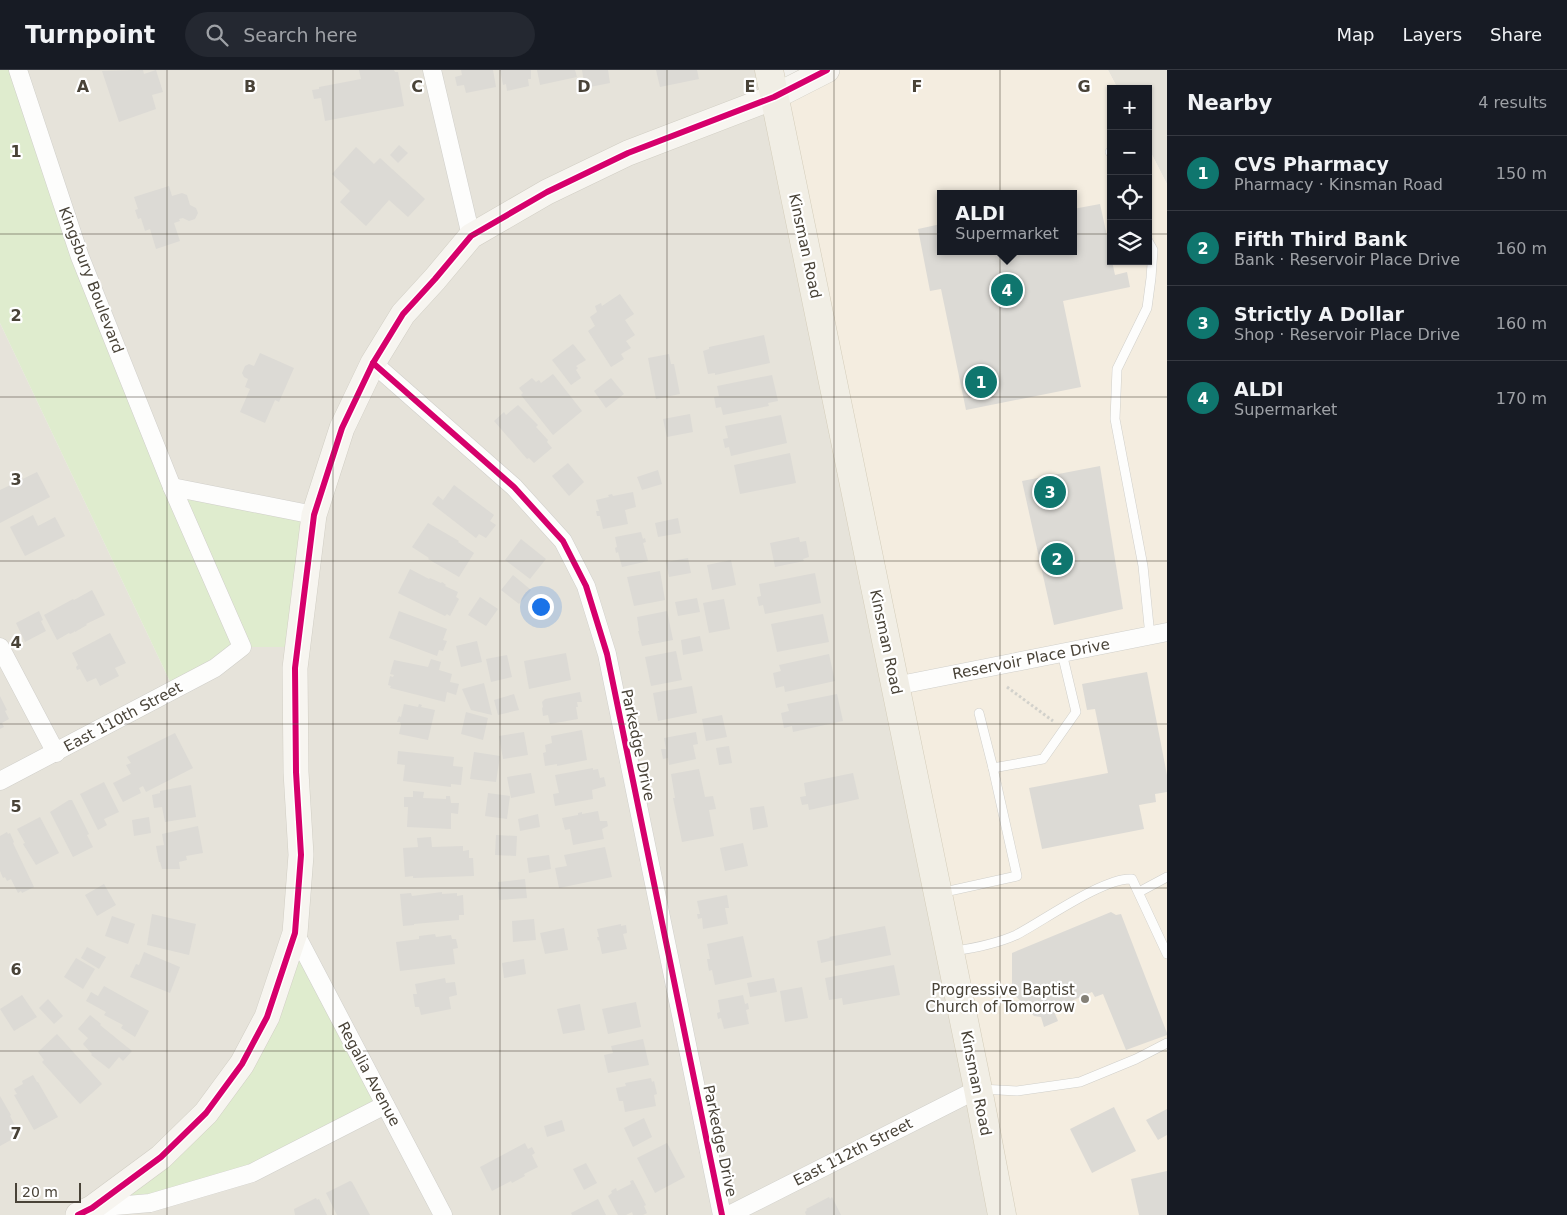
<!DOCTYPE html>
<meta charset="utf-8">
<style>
:root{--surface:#171b24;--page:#242831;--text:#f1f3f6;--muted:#9ea1a6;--line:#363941;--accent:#0f766e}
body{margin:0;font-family:"DejaVu Sans",sans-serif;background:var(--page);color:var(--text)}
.controls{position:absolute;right:15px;top:15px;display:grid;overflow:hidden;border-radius:0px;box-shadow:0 1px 4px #0004}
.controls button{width:45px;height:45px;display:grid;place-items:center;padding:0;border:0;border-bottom:1px solid var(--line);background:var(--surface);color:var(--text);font:25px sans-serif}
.scale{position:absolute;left:15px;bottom:12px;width:66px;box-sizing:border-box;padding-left:5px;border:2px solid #494338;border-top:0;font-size:14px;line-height:18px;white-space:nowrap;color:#494338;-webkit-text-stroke:4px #fff;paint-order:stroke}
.you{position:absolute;left:540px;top:536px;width:18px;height:18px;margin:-12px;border:4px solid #fff;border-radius:50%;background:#1a73e8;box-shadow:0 0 0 8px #1a73e833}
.badge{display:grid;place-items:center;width:32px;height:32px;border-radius:50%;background:var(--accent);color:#fff;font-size:16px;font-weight:700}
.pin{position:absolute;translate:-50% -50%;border:2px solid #fff;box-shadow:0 1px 5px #0006}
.popup{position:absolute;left:937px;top:120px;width:140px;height:65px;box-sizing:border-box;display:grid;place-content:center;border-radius:0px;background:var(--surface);filter:drop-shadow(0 1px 4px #0005);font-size:16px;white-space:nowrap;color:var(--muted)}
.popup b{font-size:19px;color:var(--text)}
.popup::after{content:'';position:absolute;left:50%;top:100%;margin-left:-10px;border:10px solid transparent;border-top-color:var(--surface)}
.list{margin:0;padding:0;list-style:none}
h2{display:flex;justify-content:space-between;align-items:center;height:65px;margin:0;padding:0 20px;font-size:21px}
h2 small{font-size:16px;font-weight:400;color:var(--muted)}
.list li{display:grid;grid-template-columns:32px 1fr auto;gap:15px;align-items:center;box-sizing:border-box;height:75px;padding:0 20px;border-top:1px solid var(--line)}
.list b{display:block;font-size:19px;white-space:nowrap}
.list p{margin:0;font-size:16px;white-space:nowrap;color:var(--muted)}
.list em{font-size:16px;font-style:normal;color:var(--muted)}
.icon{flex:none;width:28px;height:28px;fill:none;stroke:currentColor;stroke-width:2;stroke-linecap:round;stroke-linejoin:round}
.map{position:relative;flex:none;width:1167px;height:1145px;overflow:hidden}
header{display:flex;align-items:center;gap:30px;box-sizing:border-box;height:70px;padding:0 25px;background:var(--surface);border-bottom:1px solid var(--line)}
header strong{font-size:24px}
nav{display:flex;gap:28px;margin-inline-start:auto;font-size:18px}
.search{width:350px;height:45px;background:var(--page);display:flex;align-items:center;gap:12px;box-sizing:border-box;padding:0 18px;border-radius:28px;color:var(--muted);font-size:19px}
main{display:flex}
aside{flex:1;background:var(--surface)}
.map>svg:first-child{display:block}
</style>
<header>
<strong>Turnpoint</strong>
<div class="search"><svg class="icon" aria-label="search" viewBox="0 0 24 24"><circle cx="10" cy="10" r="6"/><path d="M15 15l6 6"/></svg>Search here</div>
<nav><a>Map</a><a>Layers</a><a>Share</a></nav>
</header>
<main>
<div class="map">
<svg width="1167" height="1145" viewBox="0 0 1167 1145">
<rect width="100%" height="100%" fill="#f2f1ed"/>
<g fill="#e6e3da">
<polygon points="18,0 769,0 1002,1145 0,1145 0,253 174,620 172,417"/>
<polygon points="1108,0 1167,0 1167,114 1148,77 1148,19 1118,19"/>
</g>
<path fill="#f4ede0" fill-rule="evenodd" d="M 827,0 L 1108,0 L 1118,19 L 1111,19 L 1111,191 L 1148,191 L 1148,77 L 1167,114 L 1167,1145 L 1002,1145 L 774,27 ZM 941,124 L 1073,124 L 1073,181 L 941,181 Z"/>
<g fill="#dfecce">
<polygon points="0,0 18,0 172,417 314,445 297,577 242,577 174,620 0,253"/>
<polygon points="295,863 385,1035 252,1103 92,1138 206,1043"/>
</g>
<g fill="#dcdad5">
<polygon points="143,0 144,4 156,0 163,22 152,25 156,39 119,52 102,1"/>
<polygon points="359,0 394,0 395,2 398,2 404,36 325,51 321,28 314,29 312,20 319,19 319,17 361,9"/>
<polygon points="461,0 493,0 496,17 466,23 464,15 457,16 455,7 462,5"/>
<polygon points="500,0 531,0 531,9 528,9 529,16 507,21 506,14 503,15"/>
<polygon points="537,0 575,0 577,7 540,15"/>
<polygon points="582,0 608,0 610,13 585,18"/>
<polygon points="656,0 697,0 699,9 660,17"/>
<polygon points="399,75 408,83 398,93 390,85"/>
<polygon points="356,77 374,94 380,88 425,129 408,147 389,130 366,156 340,132 350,121 332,104"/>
<polygon points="169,116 172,126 182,123 187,125 190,135 196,138 198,143 195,149 189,151 183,148 179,149 180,151 174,153 180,171 156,179 150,159 145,161 141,148 138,149 135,140 138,139 134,127"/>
<polygon points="1100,134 1111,184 1111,191 1112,191 1115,205 1127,202 1130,217 1063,231 1081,317 966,340 941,219 930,221 918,159 941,154 941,181 1073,181 1073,139"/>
<polygon points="620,224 634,244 625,250 635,265 626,271 631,278 621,284 624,289 611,297 588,261 595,256 590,247 597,242 595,236 601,233 602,236"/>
<polygon points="764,265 770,293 715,305 715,303 708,304 703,281 709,279 709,277"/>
<polygon points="573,274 586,290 576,296 578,298 576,300 581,308 571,315 552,290"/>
<polygon points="260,283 294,298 279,332 275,330 265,353 240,342 250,319 245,317 248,309 244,307 242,303 245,296 249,294 254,296"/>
<polygon points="669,284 671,294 674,294 680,324 656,329 648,288"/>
<polygon points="553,304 582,341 553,365 521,325 523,323 519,318 532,308 536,312 539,310 541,313"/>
<polygon points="772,305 778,331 768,333 769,336 723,345 721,337 716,338 714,327 719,326 717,316"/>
<polygon points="611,308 624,324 606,338 594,321"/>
<polygon points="518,335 538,355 536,357 548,370 547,372 552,378 534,393 529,388 527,389 494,351 504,342 506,345"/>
<polygon points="690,344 693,362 667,367 663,349"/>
<polygon points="781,345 787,373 731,386 729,377 725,378 723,369 728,368 725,356"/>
<polygon points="790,383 796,413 740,424 734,395"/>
<polygon points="568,393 584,412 569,426 552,406"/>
<polygon points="1100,396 1123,539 1054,555 1022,411"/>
<polygon points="658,400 662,414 642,420 637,407"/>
<polygon points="37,402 50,427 0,453 0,420"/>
<polygon points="454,415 494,445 490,451 496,455 486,468 479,464 476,468 432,434 438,426 443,430"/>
<polygon points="633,422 636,437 625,440 628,454 603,459 600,446 597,446 596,441 599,441 596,430 609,427 608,425 612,424 613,426"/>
<polygon points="33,445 38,456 55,447 65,466 25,486 10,457"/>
<polygon points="678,448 681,463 658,467 655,453"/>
<polygon points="428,453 459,471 458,472 474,483 459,507 428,489 429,488 412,477"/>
<polygon points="641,462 643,469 645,468 646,472 643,473 648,491 622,497 618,482 616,483 615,478 617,477 615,467"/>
<polygon points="799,467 800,472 806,471 809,487 803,489 804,491 775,497 770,473"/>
<polygon points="521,469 546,489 530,509 505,490"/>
<polygon points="688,488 691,503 669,507 666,492"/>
<polygon points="731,490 736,515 712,520 707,495"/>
<polygon points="410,499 429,509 430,508 441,513 442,512 446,515 445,516 458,522 456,527 459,529 450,546 447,544 445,546 398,523"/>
<polygon points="660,501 665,530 634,536 627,507"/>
<polygon points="815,503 821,533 765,544 763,535 759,536 757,527 761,526 759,514"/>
<polygon points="513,505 531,520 519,534 501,520"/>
<polygon points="92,520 105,545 86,554 87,555 75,562 74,561 74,562 70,564 69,563 57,570 44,545 73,529 74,530"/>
<polygon points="480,527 498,539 486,556 468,545"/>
<polygon points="697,528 700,542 678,546 675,532"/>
<polygon points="724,529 730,559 709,563 703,533"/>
<polygon points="39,541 43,550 41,551 46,561 25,572 16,553"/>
<polygon points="399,541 447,559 443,570 447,571 443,581 439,580 437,586 389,568"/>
<polygon points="667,541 673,570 642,576 638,561 639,561 637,547"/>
<polygon points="823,544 829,572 777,582 771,554"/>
<polygon points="110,563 126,593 115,598 119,606 100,616 96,608 87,612 80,599 77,600 76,597 78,595 72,583"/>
<polygon points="700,566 703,581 683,585 681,570"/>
<polygon points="477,571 482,592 461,597 456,576"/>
<polygon points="676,581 682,610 651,616 645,587"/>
<polygon points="566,583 571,610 529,619 524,591"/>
<polygon points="829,584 835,611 785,622 784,616 776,618 773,603 781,601 779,595"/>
<polygon points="507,585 512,607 491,612 486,589"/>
<polygon points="431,589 441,592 439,600 452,604 450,612 459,614 456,625 447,622 445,632 390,618 391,616 388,615 390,606 393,607 394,605 390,604 394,590 428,597"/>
<polygon points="1147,602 1167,705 1167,722 1155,724 1156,732 1139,735 1144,759 1042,779 1029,718 1108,703 1095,639 1087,640 1082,614"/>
<polygon points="484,613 492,645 471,640 462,619"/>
<polygon points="692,616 697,643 658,651 653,623"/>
<polygon points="580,622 582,632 577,632 578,637 576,637 578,649 550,654 548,645 543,646 542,638 543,637 542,632 545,629"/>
<polygon points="514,624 519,640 498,645 494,630"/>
<polygon points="837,624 843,651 793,662 792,656 784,658 781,643 789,641 787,634"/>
<polygon points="0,626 7,640 5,641 9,649 2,653 4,657 0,659"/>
<polygon points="404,634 418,637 419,634 422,635 421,637 435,640 428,670 399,664 401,655 400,652 397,652 399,646 401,647"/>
<polygon points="466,642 488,648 483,670 461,664"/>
<polygon points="722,645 727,667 706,671 702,649"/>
<polygon points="582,660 587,690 557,696 557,694 545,696 543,683 546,682 545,675 552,673 551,666"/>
<polygon points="524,662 528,685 503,689 499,666"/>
<polygon points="696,662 698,674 693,675 696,689 669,695 668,688 663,689 661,679 666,679 664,668"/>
<polygon points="175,663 193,698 146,722 143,716 139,718 141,723 123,732 113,713 131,704 126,695 131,693 127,687"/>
<polygon points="729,676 732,693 719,695 716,678"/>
<polygon points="398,681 454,687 453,696 463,697 461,715 451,714 451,717 403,711 405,695 397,694"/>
<polygon points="474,682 500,686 496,712 470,709"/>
<polygon points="593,698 593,700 598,699 600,708 604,707 606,716 592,720 593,729 555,736 553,724 559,723 555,705"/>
<polygon points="699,699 705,727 713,726 716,739 709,740 714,766 682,772 673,728 675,728 671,704"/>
<polygon points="531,703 535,723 511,728 507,707"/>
<polygon points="853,703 859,729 809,740 808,734 802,735 800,727 806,726 804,713"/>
<polygon points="104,712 119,742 104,749 107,755 98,760 80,724"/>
<polygon points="191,715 196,747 165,752 162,737 154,738 152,725 160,723 160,721"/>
<polygon points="413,721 424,722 423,728 446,729 446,726 450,726 451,733 459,733 458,744 451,743 451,759 407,757 408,737 404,737 404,727 413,727"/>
<polygon points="488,723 510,726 507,749 485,746"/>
<polygon points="69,730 72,730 89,764 87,765 93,777 73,787 50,742"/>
<polygon points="764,736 768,757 753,760 750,738"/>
<polygon points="598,741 600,751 607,751 608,756 602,759 604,769 573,775 570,759 565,760 562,748 578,745 578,743 582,742 582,744"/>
<polygon points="538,744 540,757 520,761 518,749"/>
<polygon points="40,747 59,783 36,795 23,774 25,773 17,759"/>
<polygon points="149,747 151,763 134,766 132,750"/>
<polygon points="198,756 203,783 186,786 187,790 179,792 180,799 162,799 160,792 159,792 156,776 164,775 162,764"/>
<polygon points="7,762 8,764 10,763 14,772 13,773 34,817 22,823 21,821 18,823 11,809 7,811 5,807 3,808 0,801 0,766"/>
<polygon points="496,765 517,766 516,786 495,785"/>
<polygon points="431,767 432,777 463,776 463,781 469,780 469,788 473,788 474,806 413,808 413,806 405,807 403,778 418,777 417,768"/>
<polygon points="743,773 748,796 725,801 720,778"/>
<polygon points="605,777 612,807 559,818 555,798 567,796 564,785"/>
<polygon points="549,785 551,799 529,803 527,788"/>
<polygon points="525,809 527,828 499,830 498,812"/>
<polygon points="104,814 116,835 97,846 85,825"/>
<polygon points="442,822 442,824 457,823 457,826 463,825 464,845 459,845 459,850 414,854 414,855 403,856 400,824 411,823 412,826"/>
<polygon points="727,825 729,838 725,838 728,854 703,859 702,848 698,849 697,844 700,844 697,831"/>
<polygon points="1111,842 1116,845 1121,844 1167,963 1167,965 1126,980 1103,924 1095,927 1092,922 1053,939 1058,951 1044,957 1041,947 1034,946 1012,922 1012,883"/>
<polygon points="152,844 196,854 189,885 147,875"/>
<polygon points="112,846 135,854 128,874 105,866"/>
<polygon points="534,849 536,870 513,872 512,851"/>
<polygon points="621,854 621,856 626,855 627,863 623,864 627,879 602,884 599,870 598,871 597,867 599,867 597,859"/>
<polygon points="885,856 891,885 835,896 834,890 821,893 817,871 830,868 829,867"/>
<polygon points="564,858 568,880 545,884 540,863"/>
<polygon points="435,864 436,867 451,865 452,869 456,869 458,878 453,879 455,894 400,901 396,872 419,869 419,866"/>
<polygon points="743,866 752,907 715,915 712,900 709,901 707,889 710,889 707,874"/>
<polygon points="87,877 106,887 99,899 81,888"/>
<polygon points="144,882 180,897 170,923 130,907 136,894 139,895"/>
<polygon points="76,888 95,899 83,919 64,907"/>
<polygon points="524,889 526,904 504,908 502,893"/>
<polygon points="894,895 900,925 843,935 842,928 829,930 825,908"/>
<polygon points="445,908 446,913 455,912 457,925 449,927 451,939 421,945 419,937 415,937 413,924 417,924 415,914"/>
<polygon points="774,908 777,922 750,927 747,913"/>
<polygon points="104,916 149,941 135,967 121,958 123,955 104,945 106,942 86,931 91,922 98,926"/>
<polygon points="802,917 808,948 785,952 780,921"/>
<polygon points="22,925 37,947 14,961 0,939"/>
<polygon points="743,925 745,934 748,933 749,939 746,940 749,954 724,959 721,948 718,949 717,943 720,942 718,930"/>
<polygon points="48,929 63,946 54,954 39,938"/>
<polygon points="636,932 641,957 608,964 602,939"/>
<polygon points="580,934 585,960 563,964 557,939"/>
<polygon points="90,945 101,954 100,955 132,981 123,991 119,987 109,999 91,985 92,984 83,974 88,968 78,959"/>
<polygon points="57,964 102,1014 80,1034 42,992 44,990 38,982"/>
<polygon points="643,969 649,995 608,1003 604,985 613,983 611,976"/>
<polygon points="33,1005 37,1012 38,1012 58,1047 34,1060 14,1025 17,1024 14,1019 23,1014 22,1011"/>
<polygon points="651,1008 652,1012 654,1011 657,1024 654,1025 656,1036 625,1042 623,1031 619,1031 616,1018 626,1016 625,1013"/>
<polygon points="0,1026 11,1045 10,1046 20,1065 0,1076"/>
<polygon points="1114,1037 1136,1081 1092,1103 1070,1059"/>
<polygon points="1167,1039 1167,1065 1158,1070 1146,1050"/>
<polygon points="644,1048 652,1067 633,1077 624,1058"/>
<polygon points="562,1050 565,1061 547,1067 544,1056"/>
<polygon points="525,1073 528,1079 532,1077 535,1083 532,1085 538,1097 524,1104 525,1106 512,1113 511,1111 492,1121 480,1097"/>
<polygon points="667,1073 685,1107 655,1123 637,1088"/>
<polygon points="586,1093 597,1113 584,1120 573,1099"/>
<polygon points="1167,1101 1167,1145 1139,1145 1131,1109"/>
<polygon points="633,1110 646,1135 644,1136 647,1143 643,1145 633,1145 632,1142 626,1145 618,1145 608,1126 612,1123 611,1121 616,1118 617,1121 631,1114 630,1111"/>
<polygon points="350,1111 352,1112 370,1145 337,1145 326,1123"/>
<polygon points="829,1127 830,1129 832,1127 841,1145 806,1145 805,1142 807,1140 806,1139"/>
<polygon points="316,1128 317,1130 319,1129 327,1145 295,1145 294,1139"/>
<polygon points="598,1129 606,1145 572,1145 571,1143"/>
</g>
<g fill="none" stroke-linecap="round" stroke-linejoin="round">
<g stroke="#d0cfca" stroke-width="10">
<g id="lane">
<polyline points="1110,82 1111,83"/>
<polyline points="1148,171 1153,180 1151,208 1147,238 1117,299 1115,349 1143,496 1150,566"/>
<polyline points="979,643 993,698"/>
<polyline points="1139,822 1167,807"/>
<polyline points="940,823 1017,806 993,698 1043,689 1076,642 1062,583"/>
<path d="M 954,881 C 975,878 996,874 1016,865 C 1043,851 1104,807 1132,809 L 1167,884"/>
<polyline points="981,1019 1017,1021 1080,1012 1136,989 1167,973"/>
</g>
</g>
<g stroke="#d0cfca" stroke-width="19">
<g id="street">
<polyline points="432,0 471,166"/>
<polyline points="373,293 514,417 563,471 586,516 607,584 722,1145"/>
<polyline points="172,417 314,445"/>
<polyline points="0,577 56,683"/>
<polyline points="895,616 1167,562"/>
<polyline points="0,711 215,598 242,577 172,417 80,187 18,0"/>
<polyline points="295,863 443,1145"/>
<polyline points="92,1138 150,1133 252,1103 385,1035"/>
<polyline points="729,1145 978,1019"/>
</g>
</g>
<g stroke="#d1cec4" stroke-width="26">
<polyline id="secondary" points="78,1145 92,1138 161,1087 206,1043 242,994 267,947 295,863 301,785 296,702 295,598 314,445 342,358 373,293 403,244 435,209 471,166 547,122 628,83 774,27 827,0"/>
</g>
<g stroke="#d4cdba" stroke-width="29">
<polyline id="primary" points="769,0 978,1019 1002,1145"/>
</g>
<polyline stroke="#d2d1cb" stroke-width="3" stroke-dasharray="2.5 2.5" stroke-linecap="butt" points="1007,617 1053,651"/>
<use href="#lane" stroke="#fdfdfc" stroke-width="9"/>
<use href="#street" stroke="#fdfdfc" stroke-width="18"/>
<use href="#secondary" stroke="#f7f5f0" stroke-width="25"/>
<use href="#primary" stroke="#f1eee5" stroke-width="28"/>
<g stroke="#fff" stroke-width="9">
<g id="cycleway">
<polyline points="373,293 514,417 563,471 586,516 607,584 722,1145"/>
<polyline points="78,1145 92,1138 161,1087 206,1043 242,994 267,947 295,863 301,785 296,702 295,598 314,445 342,358 373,293 403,244 435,209 471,166 547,122 628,83 774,27 827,0"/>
</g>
</g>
<use href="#cycleway" stroke="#d6006c" stroke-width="6"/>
</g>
<path fill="none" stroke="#494338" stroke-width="1" stroke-opacity="0.55" d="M 167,0 L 167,1145M 333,0 L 333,1145M 500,0 L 500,1145M 667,0 L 667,1145M 834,0 L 834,1145M 1000,0 L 1000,1145M 0,164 L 1111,164M 1148,164 L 1167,164M 0,327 L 1167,327M 0,491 L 1167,491M 0,654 L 1167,654M 0,818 L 1167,818M 0,981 L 1167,981"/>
<circle fill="#848077" stroke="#fff" stroke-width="2" cx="1085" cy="929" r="5"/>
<g text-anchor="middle" stroke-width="4.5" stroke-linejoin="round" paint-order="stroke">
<g font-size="15" fill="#494338" stroke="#fff">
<text transform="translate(805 176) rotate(78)" y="5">Kinsman Road</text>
<text transform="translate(91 210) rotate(69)" y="5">Kingsbury Boulevard</text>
<text transform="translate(886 572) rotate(78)" y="5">Kinsman Road</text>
<text transform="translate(1031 589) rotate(-11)" y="5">Reservoir Place Drive</text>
<text transform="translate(123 647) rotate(-28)" y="5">East 110th Street</text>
<text transform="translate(638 675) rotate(78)" y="5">Parkedge Drive</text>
<text transform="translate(369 1004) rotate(62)" y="5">Regalia Avenue</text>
<text transform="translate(976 1013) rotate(79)" y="5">Kinsman Road</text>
<text transform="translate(720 1071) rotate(78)" y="5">Parkedge Drive</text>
<text transform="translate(853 1082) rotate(-27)" y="5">East 112th Street</text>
</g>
<g font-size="15" fill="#494338" stroke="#fff" text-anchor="end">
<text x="1075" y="925">Progressive Baptist<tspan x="1075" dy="17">Church of Tomorrow</tspan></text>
</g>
</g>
<g font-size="16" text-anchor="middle" font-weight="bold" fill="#494338" stroke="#fff" stroke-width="4.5" stroke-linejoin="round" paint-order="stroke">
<text x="83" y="22">A</text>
<text x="250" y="22">B</text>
<text x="417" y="22">C</text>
<text x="584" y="22">D</text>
<text x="750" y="22">E</text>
<text x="917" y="22">F</text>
<text x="1084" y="22">G</text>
<text x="16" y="87">1</text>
<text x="16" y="251">2</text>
<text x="16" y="415">3</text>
<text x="16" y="578">4</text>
<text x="16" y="742">5</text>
<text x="16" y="905">6</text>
<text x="16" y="1069">7</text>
</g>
</svg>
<div class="controls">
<button>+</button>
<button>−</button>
<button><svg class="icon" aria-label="locate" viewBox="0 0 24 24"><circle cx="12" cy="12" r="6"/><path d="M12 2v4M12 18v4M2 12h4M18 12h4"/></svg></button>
<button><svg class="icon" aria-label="layers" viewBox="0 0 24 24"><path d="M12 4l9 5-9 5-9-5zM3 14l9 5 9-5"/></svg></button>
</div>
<div class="scale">20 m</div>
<div class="you"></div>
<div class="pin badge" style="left:981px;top:312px">1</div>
<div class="pin badge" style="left:1057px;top:489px">2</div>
<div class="pin badge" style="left:1050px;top:422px">3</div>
<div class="pin badge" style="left:1007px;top:220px">4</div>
<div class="popup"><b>ALDI</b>Supermarket</div>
</div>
<aside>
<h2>Nearby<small>4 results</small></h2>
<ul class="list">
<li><span class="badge">1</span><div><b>CVS Pharmacy</b><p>Pharmacy · Kinsman Road</p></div><em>150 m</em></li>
<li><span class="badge">2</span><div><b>Fifth Third Bank</b><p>Bank · Reservoir Place Drive</p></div><em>160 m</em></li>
<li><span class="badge">3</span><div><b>Strictly A Dollar</b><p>Shop · Reservoir Place Drive</p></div><em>160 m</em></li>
<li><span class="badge">4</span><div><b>ALDI</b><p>Supermarket</p></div><em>170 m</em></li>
</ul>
</aside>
</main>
